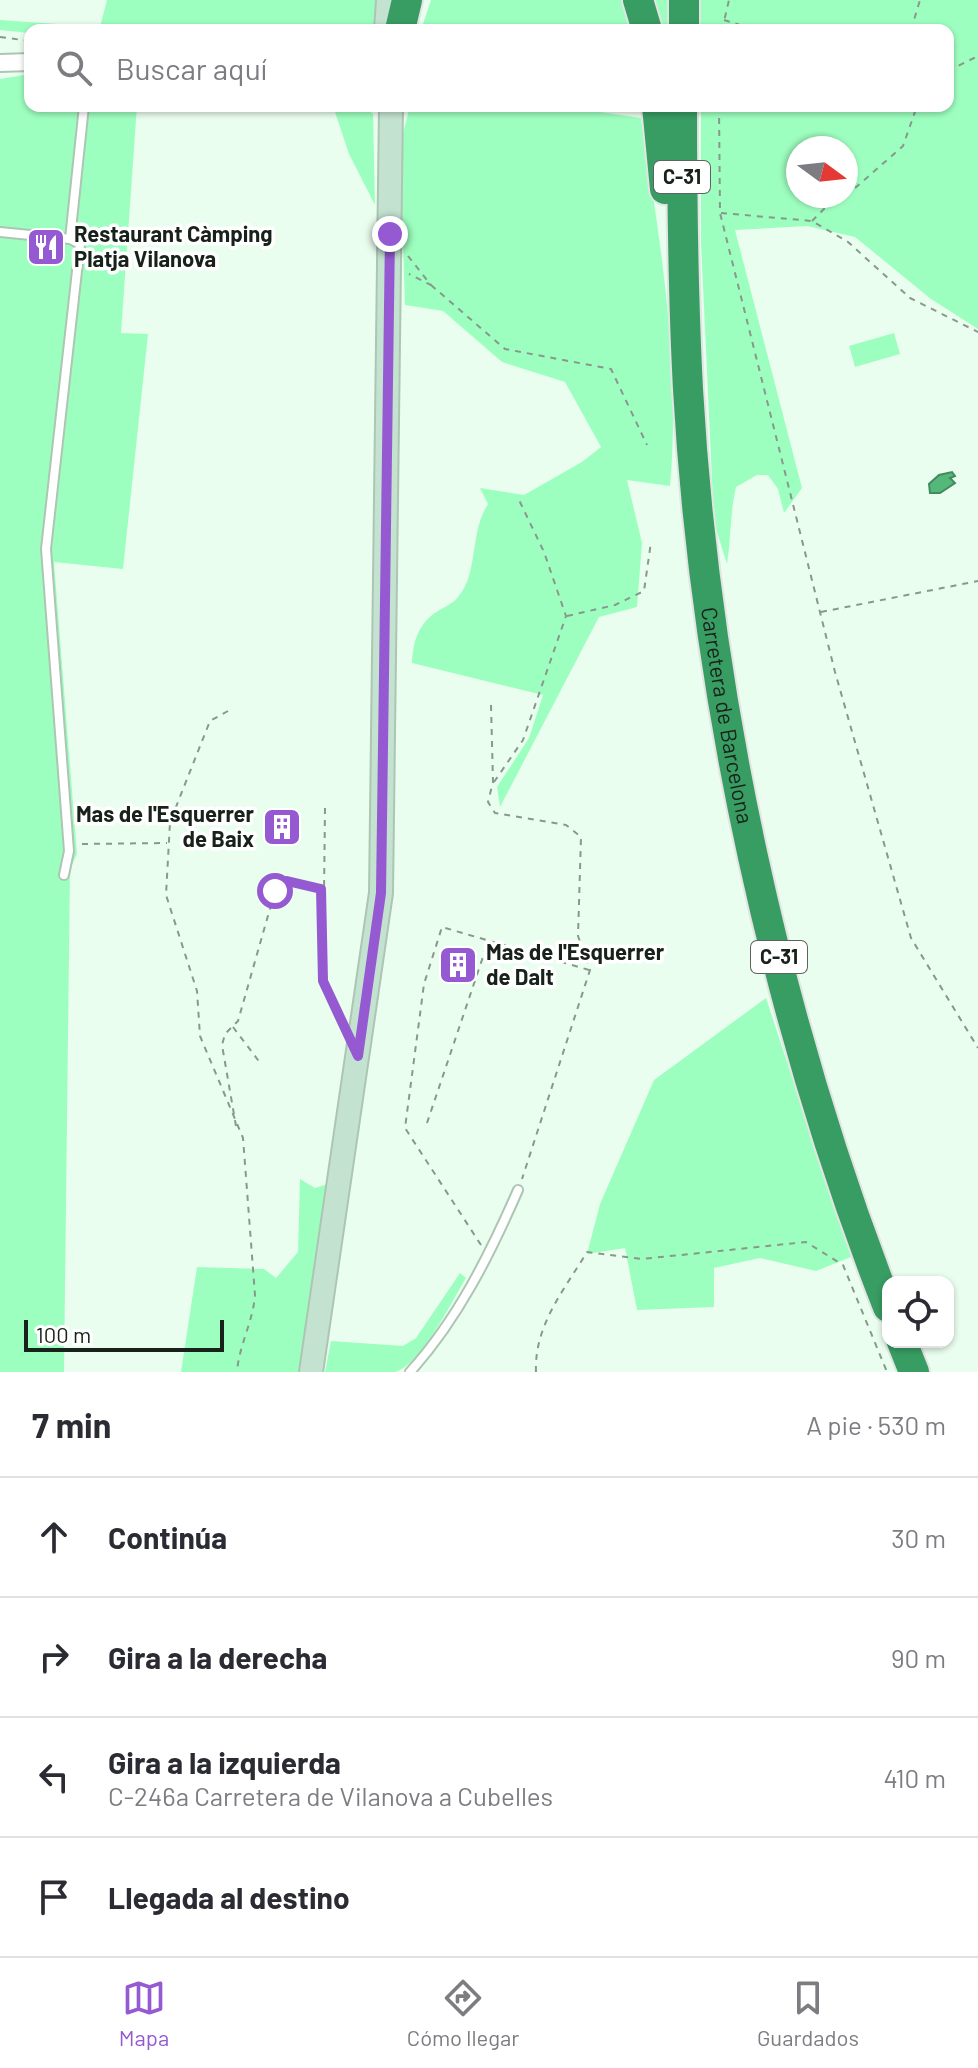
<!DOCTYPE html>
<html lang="es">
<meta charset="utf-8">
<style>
:root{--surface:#fff;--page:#f7f7f7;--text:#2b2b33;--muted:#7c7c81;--line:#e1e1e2;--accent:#955ad1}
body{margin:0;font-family:Barlow,sans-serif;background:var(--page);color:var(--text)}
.controls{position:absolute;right:24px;bottom:24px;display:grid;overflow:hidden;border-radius:16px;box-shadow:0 2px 6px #0004}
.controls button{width:72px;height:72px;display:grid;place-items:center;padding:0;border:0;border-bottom:2px solid var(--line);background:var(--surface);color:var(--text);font:40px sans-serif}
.compass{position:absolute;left:786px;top:136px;width:72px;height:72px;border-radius:50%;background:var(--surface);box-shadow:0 2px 6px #0004;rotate:105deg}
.scale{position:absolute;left:24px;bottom:20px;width:200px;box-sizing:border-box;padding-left:8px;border:4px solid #18221b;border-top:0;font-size:22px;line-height:28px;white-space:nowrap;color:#18221b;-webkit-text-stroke:6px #fff;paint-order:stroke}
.stop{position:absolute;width:24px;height:24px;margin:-18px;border:6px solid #955ad1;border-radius:50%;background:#fff}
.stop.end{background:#955ad1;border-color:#fff;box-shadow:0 2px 8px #0008}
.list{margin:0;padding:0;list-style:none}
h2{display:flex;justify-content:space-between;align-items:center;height:104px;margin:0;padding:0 32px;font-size:34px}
h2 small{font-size:26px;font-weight:400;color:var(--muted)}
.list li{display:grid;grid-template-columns:52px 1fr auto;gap:24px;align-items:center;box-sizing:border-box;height:120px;padding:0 32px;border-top:2px solid var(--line)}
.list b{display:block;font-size:30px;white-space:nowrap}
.list p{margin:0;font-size:26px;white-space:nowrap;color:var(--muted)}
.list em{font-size:26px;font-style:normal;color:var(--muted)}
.icon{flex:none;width:44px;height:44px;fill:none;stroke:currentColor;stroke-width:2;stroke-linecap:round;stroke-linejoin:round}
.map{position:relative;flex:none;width:978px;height:1372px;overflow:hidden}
.search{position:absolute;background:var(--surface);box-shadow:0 2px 6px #0004;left:24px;right:24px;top:24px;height:88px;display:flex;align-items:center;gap:20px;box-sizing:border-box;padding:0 28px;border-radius:16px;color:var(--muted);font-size:30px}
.sheet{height:584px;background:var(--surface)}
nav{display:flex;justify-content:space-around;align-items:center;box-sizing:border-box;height:112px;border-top:2px solid var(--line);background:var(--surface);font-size:22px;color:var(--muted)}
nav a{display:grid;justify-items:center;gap:4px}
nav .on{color:var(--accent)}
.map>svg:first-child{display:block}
</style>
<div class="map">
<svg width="978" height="1372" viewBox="0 0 978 1372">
<rect width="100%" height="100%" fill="#eafeef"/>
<g fill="#9dffbf" fill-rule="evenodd">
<polygon points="107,0 378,0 377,30 30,30 30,33 0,30 0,20 100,27"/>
<polygon points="431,0 624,0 631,30 421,30"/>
<polygon points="645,0 667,0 667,30 656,30"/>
<path d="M 701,0 L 978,0 L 978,329 L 931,299 L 855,237 L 807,226 L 735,230 L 802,488 L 784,513 L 778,489 L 768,475 L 757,475 L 736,487 C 730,513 731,538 727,564 L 714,523 L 701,242 L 701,106 L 948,106 L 948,30 L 701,30 ZM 798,148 L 846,148 L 846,196 L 798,196 Z"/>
<polygon points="30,74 30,106 137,106 121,333 148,334 123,569 54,562 77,854 70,869 64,1372 0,1372 0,79"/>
<polygon points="333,106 365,106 373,114 375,205 349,154"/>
<path d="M 410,106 L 559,106 L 641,118 C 660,240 681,363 670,486 L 627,480 L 642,543 L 637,607 L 599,617 L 500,807 L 497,787 L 529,738 L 543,695 L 412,663 C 413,642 418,623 438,611 C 444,607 454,603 458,597 C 479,573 469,533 488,504 L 480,488 L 524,495 L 582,462 L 601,447 L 565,382 L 502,362 L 443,311 L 405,305 L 400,145 Z"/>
<polygon points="894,333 900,354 855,367 849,346"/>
<polygon points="766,998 851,1257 816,1271 760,1258 714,1268 714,1307 637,1310 625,1248 587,1254 600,1204 654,1080"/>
<polygon points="300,1179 315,1188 328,1184 300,1372 181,1372 197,1267 264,1269 276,1278 298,1252"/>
<path d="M 460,1273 L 466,1278 C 452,1301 421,1365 395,1372 C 374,1372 346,1372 325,1372 L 331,1341 L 403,1346 L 416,1338 Z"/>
</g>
<polygon fill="#55b87b" stroke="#438b5e" stroke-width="2" points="952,472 955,476 950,478 955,483 940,493 930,493 929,484 939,475"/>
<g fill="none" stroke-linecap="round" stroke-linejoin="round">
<g stroke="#adc6b4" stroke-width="12">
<g id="lane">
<polyline points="0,232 70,239 80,244 46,549 69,851 64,875"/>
<polyline points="70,239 84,106"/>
<path d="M 410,1372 C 458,1319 490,1254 518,1190"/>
</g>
</g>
<g stroke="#adc6b4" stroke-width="20">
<polyline id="street" points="0,63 30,62"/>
</g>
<g stroke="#adc6b4" stroke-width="26">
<g id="secondary">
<polyline points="386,30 388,0"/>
<polyline points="311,1372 381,893 391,106"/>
</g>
</g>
<g stroke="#e3e4e4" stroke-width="34">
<g id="highway">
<polyline points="638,0 647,30"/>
<polyline points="400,30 407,0"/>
<polyline points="684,30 684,0"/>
<polyline points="657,106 665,189"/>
<path id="s1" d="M 682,106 C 682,201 683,295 688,389 C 705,693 777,1024 888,1307"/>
<polyline points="902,1342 914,1372"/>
</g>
</g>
<g stroke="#88988c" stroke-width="2" stroke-dasharray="6 6" stroke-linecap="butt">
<polyline points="724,20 756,30"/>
<polyline points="722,30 729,0"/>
<polyline points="911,30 920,0"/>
<polyline points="0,37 30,41"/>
<polyline points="948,71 978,56"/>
<polyline points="719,106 720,213 835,672 911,938 978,1048"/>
<polyline points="846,196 903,146 917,106"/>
<polyline points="721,213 812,221 848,242 910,298 978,332"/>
<polyline points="812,221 826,207 845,197"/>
<polyline points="408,256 431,285 409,274"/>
<polyline points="431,285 505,349 611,369 647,445"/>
<polyline points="821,612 978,581"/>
<polyline points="567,616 615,605 644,591 651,542"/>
<polyline points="491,705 493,782 488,802 495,813 566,825 581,837 578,936 590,970 522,1179"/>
<path d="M 228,711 L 210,721 L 170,822 L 166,895 L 197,991 L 200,1036 L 243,1138 L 255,1295 C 253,1322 239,1345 237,1372"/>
<polyline points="494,782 523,740 566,616 544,552 519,500"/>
<polyline points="325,808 323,981 343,1022"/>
<polyline points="82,844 167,843"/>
<polyline points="233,1027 261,1064"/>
<polyline points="427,1123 488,942"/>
<polyline points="236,1126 222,1045 225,1034 238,1021 275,891 287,881 321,889 323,894"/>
<polyline points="481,1245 405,1128 424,984 442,927 589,970"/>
<path d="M 536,1372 C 534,1326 564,1290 587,1252 L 642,1259 L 806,1242 L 843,1265 L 887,1372"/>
</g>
<use href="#lane" stroke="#fff" stroke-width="8"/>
<use href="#street" stroke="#fff" stroke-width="16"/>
<use href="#secondary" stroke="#c3e2d0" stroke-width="22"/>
<use href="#highway" stroke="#389d62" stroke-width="30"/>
</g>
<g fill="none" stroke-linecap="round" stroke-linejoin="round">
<polyline stroke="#955ad1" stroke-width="10" points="275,891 287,881 321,889 323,981 358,1056 381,893 390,234"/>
</g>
<defs>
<g id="restaurant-square" transform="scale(2)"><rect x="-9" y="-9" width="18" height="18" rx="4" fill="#955ad1" stroke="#fff"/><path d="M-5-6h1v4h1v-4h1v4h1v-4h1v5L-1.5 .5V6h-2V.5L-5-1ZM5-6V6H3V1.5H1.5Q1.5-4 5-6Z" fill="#fff"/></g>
<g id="building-square" transform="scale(2)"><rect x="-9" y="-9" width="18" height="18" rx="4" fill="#955ad1" stroke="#fff"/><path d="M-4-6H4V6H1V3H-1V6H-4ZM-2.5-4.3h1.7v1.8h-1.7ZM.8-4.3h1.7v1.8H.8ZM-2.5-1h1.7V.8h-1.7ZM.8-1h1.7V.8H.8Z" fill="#fff"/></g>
</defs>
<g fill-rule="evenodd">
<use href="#restaurant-square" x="46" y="247"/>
<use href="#building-square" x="282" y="827"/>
<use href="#building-square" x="458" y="965"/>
</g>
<g text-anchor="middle" stroke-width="7" stroke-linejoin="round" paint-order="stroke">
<g fill="#fff" stroke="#5d645f" stroke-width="2">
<rect x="654" y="161" width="56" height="32" rx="6"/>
<rect x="751" y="941" width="56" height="32" rx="6"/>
</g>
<g font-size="20" font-weight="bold" fill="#18221b">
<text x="682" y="184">C-31</text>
<text x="779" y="964">C-31</text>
</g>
<g font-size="22" font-weight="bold" fill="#18221b" stroke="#fff" text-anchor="start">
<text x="74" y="242">Restaurant Càmping<tspan x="74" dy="25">Platja Vilanova</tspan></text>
<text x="254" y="822" text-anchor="end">Mas de l'Esquerrer<tspan x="254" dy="25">de Baix</tspan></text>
<text x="486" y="960">Mas de l'Esquerrer<tspan x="486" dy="25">de Dalt</tspan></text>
</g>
<g font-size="22" fill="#18221b" stroke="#fff">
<text dy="8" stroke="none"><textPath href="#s1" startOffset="612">Carretera de Barcelona</textPath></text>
</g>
</g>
</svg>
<div class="controls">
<button><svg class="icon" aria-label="locate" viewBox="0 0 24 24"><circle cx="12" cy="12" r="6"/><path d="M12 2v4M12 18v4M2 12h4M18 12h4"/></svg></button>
</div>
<svg class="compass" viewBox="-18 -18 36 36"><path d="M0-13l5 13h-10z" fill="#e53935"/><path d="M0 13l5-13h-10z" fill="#7c7c81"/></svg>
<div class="scale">100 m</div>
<div class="stop" style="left:275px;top:891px"></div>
<div class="stop end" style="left:390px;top:234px"></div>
<div class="search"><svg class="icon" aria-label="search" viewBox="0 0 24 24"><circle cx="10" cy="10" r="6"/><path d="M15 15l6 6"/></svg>Buscar aquí</div>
</div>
<section class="sheet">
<h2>7 min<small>A pie · 530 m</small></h2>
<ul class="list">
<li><svg class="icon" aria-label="ahead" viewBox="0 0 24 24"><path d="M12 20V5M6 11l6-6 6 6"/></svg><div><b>Continúa</b></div><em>30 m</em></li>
<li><svg class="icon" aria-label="right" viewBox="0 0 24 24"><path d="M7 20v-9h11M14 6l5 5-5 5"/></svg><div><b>Gira a la derecha</b></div><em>90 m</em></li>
<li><svg class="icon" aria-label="left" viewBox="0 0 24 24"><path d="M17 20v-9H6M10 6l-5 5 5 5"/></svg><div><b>Gira a la izquierda</b><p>C-246a Carretera de Vilanova a Cubelles</p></div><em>410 m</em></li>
<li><svg class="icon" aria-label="arrive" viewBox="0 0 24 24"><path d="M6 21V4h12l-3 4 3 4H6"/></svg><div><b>Llegada al destino</b></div></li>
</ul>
</section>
<nav>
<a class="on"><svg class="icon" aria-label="map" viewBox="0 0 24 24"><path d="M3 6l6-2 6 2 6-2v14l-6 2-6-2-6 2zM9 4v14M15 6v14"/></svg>Mapa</a>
<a><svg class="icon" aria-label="directions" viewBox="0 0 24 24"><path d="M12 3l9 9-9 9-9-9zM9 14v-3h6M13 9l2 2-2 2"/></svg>Cómo llegar</a>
<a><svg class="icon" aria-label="saved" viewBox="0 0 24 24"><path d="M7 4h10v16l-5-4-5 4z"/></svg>Guardados</a>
</nav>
